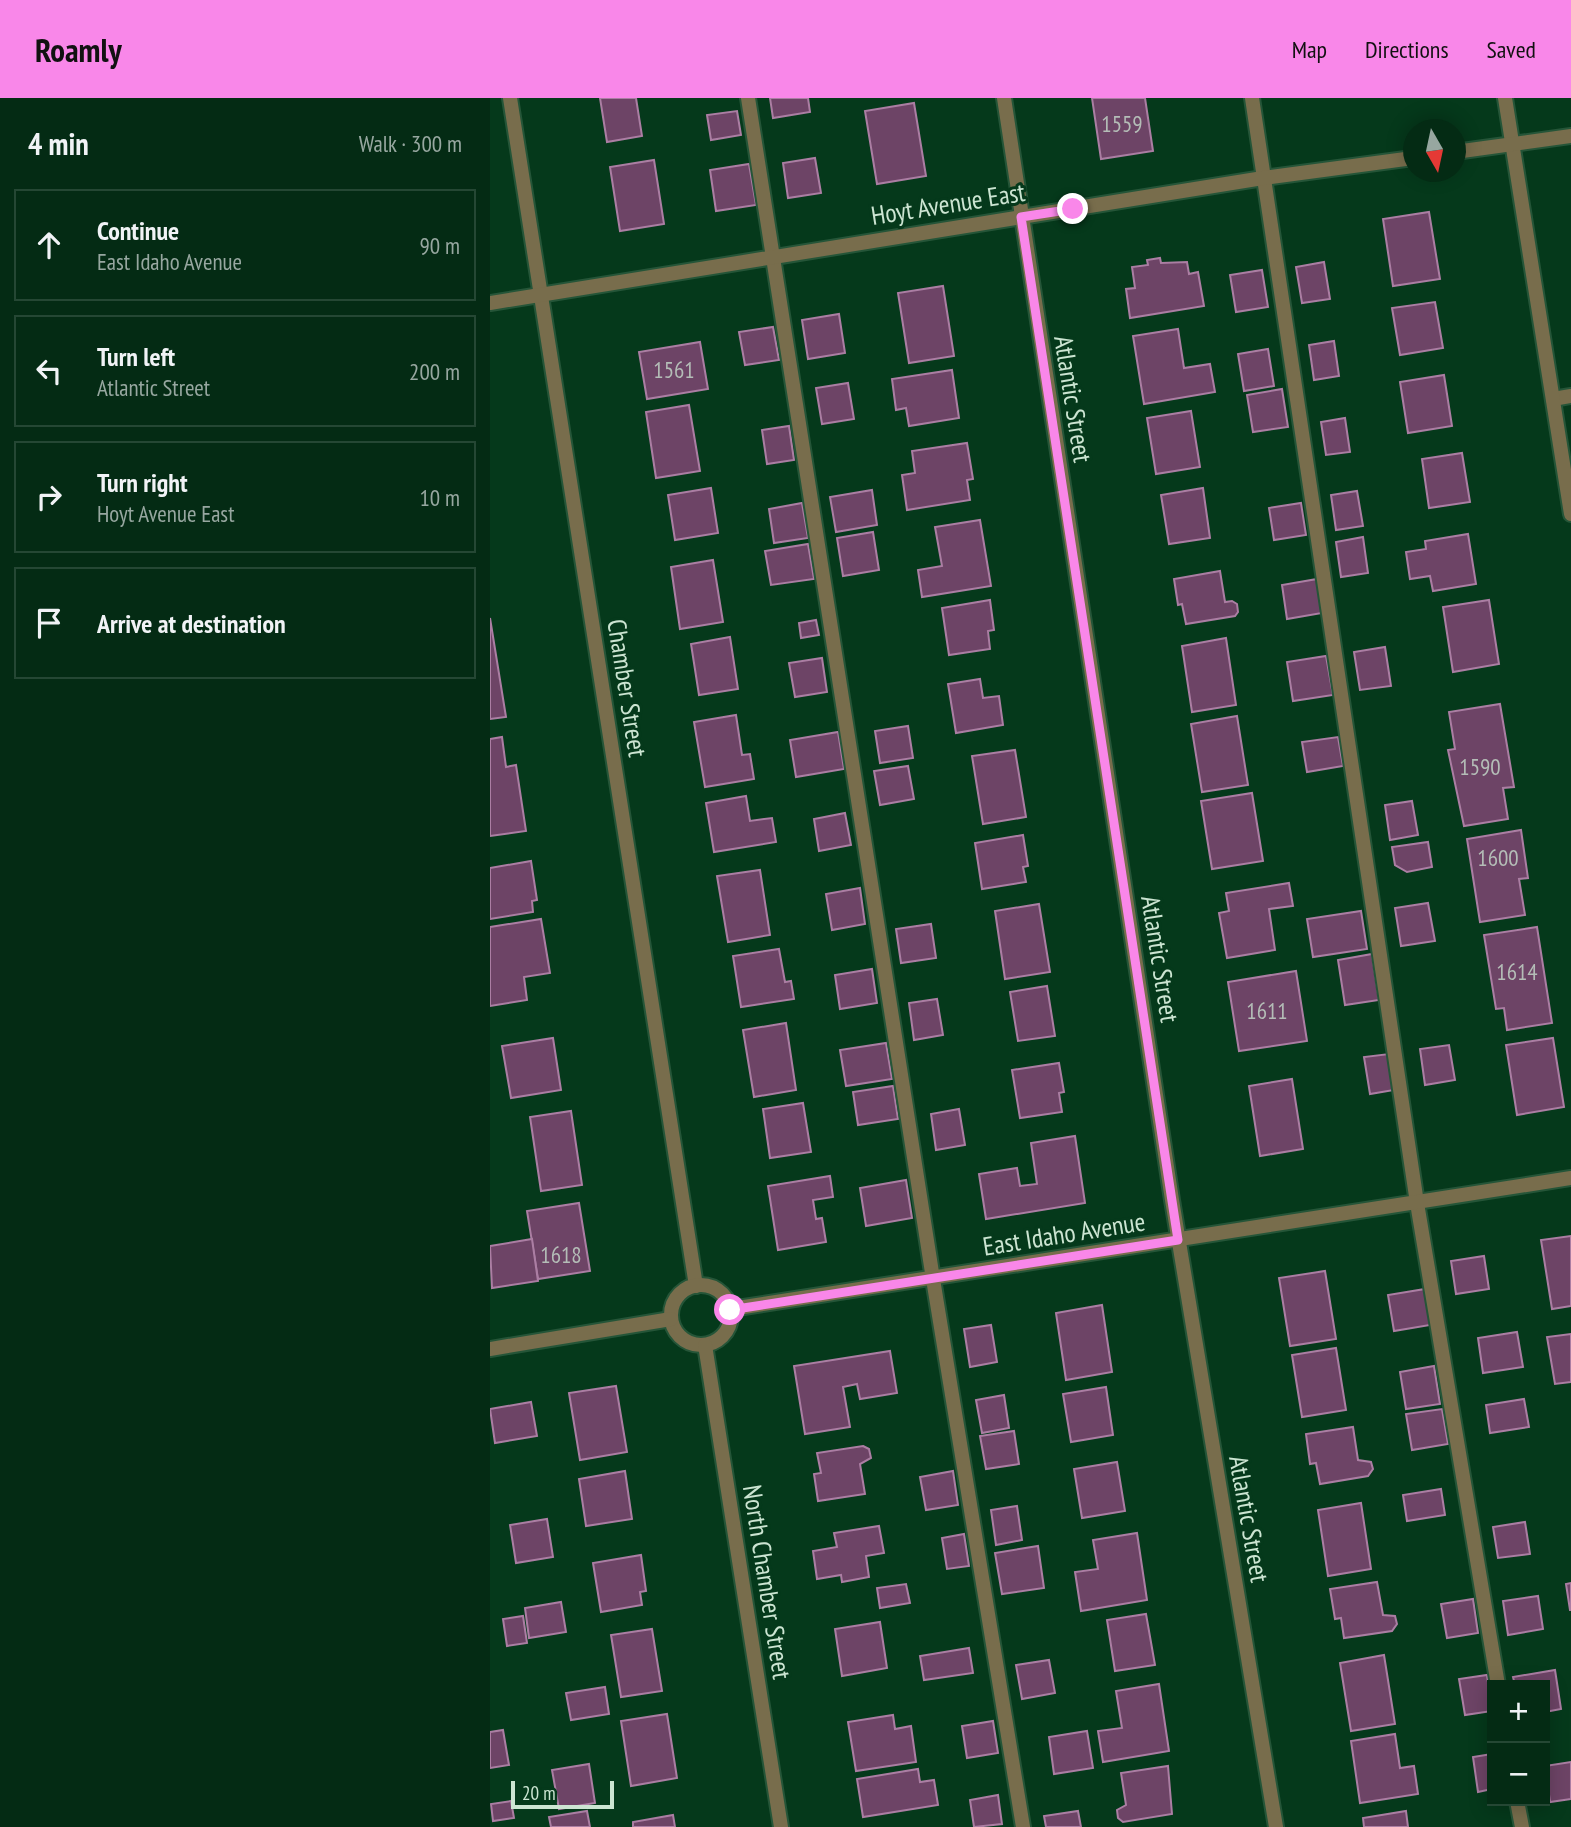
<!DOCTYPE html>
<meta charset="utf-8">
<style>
:root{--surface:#042b14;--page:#0d331d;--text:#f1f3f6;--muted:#97a7a0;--line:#254734;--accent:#f987e9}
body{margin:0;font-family:"PT Sans Narrow",sans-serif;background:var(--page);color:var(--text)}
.controls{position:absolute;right:21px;bottom:21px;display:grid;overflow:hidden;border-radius:0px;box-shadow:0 4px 18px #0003}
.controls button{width:63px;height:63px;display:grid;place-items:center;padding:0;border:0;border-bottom:2px solid var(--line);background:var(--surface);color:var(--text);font:35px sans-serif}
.compass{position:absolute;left:913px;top:21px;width:63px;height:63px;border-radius:50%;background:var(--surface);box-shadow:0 4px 18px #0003;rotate:171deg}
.scale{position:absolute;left:21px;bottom:18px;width:103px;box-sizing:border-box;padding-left:7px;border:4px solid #cce5d2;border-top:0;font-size:19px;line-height:24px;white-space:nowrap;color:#cce5d2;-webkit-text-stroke:5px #05391b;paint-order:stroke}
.stop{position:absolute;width:21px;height:21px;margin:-16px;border:5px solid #f987e9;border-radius:50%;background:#fff}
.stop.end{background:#f987e9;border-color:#fff;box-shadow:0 2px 7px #0008}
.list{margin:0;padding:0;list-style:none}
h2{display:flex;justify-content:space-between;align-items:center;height:91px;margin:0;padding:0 28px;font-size:30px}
h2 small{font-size:23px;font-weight:400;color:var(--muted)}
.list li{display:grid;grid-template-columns:46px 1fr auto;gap:21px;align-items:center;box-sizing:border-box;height:112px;margin:0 14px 14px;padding:0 14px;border:2px solid var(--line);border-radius:0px}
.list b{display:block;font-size:26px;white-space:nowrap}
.list p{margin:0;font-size:23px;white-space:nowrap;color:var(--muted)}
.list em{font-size:23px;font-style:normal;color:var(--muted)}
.icon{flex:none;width:38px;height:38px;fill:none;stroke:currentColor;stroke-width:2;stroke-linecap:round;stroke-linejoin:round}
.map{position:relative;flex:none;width:1081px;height:1729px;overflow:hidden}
header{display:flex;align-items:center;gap:42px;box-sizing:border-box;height:98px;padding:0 35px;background:var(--accent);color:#111}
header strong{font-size:33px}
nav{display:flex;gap:38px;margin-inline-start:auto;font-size:24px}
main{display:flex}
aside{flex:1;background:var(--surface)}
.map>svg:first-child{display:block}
</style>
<header>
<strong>Roamly</strong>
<nav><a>Map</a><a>Directions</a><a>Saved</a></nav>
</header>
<main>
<aside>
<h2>4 min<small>Walk · 300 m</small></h2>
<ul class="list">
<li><svg class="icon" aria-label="ahead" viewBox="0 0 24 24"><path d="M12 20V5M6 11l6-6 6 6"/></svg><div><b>Continue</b><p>East Idaho Avenue</p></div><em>90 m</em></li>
<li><svg class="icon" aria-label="left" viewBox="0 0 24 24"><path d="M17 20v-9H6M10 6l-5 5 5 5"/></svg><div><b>Turn left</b><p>Atlantic Street</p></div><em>200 m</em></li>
<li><svg class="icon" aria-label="right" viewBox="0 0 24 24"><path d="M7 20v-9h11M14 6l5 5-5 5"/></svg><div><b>Turn right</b><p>Hoyt Avenue East</p></div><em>10 m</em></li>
<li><svg class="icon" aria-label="arrive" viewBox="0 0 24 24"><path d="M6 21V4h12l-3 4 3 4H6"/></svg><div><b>Arrive at destination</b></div></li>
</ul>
</aside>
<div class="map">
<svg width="1081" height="1729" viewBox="0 0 1081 1729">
<rect width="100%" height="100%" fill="#05391b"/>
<g fill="#6d4466" stroke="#ab7ea3" stroke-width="2">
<polygon points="110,0 146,0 152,38 117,44"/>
<polygon points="280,0 318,0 320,14 283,20"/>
<polygon points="602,0 655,0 663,53 611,61"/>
<polygon points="424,5 436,78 387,86 375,13"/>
<polygon points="247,13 251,37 221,42 217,17"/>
<polygon points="325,60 331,95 298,100 293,65"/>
<polygon points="164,62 174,126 130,133 120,69"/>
<polygon points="259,66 266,107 226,113 220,72"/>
<polygon points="939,114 950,181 903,188 893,121"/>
<polygon points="670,160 671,165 697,164 699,176 708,174 714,208 640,220 636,191 645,190 642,169 658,167 657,162"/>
<polygon points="834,164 840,201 812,205 806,169"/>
<polygon points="772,172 778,209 746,214 740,177"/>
<polygon points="453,188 464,258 419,265 408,195"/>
<polygon points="945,204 953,250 910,257 902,210"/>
<polygon points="349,216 355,255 318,261 312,222"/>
<polygon points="283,229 289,262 255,267 249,234"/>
<polygon points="688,231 694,270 720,266 725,294 654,306 643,238"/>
<polygon points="844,243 849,278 824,282 819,247"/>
<polygon points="210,244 218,291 157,301 149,254"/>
<polygon points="778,251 784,288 754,293 748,256"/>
<polygon points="462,272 469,320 419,328 416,310 406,312 402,281"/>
<polygon points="954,277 962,328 918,335 910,284"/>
<polygon points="358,285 364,321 332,326 326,290"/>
<polygon points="792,291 798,329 763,334 757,297"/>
<polygon points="199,307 210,373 166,380 156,314"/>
<polygon points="701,313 710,369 666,376 657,320"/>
<polygon points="855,320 860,354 836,357 831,324"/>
<polygon points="299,328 304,362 277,366 272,332"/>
<polygon points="477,345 483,381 477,382 480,402 417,412 412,377 425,375 422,353"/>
<polygon points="972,355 980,404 939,410 932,361"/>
<polygon points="221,390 228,435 185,442 178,397"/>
<polygon points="713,390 720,440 679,446 671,397"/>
<polygon points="382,392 387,427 346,434 340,399"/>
<polygon points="867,393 873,428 846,432 841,397"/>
<polygon points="312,405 318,440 284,445 279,411"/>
<polygon points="811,405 816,437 784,442 779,410"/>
<polygon points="490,422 501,488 432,499 428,472 452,468 445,429"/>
<polygon points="383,434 389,472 353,478 347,440"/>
<polygon points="978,436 986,486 943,493 940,478 920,481 916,454 936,451 935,443"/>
<polygon points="873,439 878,475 851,479 846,444"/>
<polygon points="318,446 324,481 281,487 275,453"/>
<polygon points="223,462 233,524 190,531 181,469"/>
<polygon points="730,473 735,504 742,503 747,506 748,514 745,518 696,526 692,506 688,507 684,481"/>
<polygon points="827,481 832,515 797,521 792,487"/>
<polygon points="500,502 504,532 498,533 500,551 459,557 452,510"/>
<polygon points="999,502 1009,566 963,574 953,509"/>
<polygon points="0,520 16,619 0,621"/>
<polygon points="326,522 329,537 311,540 309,525"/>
<polygon points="240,539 248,591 209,597 201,546"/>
<polygon points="736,540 746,607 702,614 692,548"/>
<polygon points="895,549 901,588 870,592 864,554"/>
<polygon points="836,558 843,597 803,603 797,564"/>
<polygon points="332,560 337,594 305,599 299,565"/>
<polygon points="490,581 493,600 509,598 513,627 466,635 458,586"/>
<polygon points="1010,606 1024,689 1013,690 1018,721 974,728 958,652 965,651 959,614"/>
<polygon points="246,617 252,657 260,656 264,681 215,689 204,624"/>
<polygon points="747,618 758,687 712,694 701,626"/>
<polygon points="418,628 423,660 390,665 385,633"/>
<polygon points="348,634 354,671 306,679 300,642"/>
<polygon points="12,639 16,669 26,667 36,733 0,738 0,641"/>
<polygon points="848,639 853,668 817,674 812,644"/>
<polygon points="525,652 536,719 493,726 482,658"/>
<polygon points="418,668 424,701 390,707 384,673"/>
<polygon points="762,695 773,763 722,771 711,703"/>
<polygon points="256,698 260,723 282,720 286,744 224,754 216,705"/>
<polygon points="922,703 928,737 900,742 895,707"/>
<polygon points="355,715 361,747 329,753 324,721"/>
<polygon points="1031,732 1038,780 1029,781 1035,817 990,824 977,741"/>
<polygon points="533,737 538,768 533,769 536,784 492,791 485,745"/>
<polygon points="938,744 942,769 917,774 905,767 902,749"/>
<polygon points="41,763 47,802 42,803 43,814 0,821 0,770"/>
<polygon points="270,772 280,837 238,844 227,778"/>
<polygon points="799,785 803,808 779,811 785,852 737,860 729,815 739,813 736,795"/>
<polygon points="370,790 375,826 342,832 336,796"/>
<polygon points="938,805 945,843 911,848 905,810"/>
<polygon points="549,806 560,874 515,881 505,813"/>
<polygon points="871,813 877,851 823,859 817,821"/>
<polygon points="51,821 60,875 34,879 37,902 0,908 0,829"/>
<polygon points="441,826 446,860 411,865 406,831"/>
<polygon points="1047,829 1062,925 1017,932 1014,910 1006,911 994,837"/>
<polygon points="289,851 295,884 301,883 304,901 251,909 243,858"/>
<polygon points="882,856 889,902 855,907 848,862"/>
<polygon points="382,871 387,905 350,911 345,877"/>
<polygon points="806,873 817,943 749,953 738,884"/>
<polygon points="557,888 565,938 528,943 520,894"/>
<polygon points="447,901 453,937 424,942 419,905"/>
<polygon points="296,925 306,992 264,999 253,932"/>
<polygon points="63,940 71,992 21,1000 12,948"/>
<polygon points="1063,940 1074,1009 1027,1017 1016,947"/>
<polygon points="396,945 402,981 356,988 350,952"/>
<polygon points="959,947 965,982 935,987 930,951"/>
<polygon points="899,956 904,992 880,996 874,959"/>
<polygon points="569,965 574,994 569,995 572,1014 530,1020 522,972"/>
<polygon points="802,981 813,1051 770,1058 759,988"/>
<polygon points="403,988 408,1021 368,1027 363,994"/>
<polygon points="313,1005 321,1054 280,1060 273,1011"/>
<polygon points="469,1011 475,1047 446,1052 441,1016"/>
<polygon points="81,1013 92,1087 51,1093 40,1019"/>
<polygon points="585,1038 595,1105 496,1121 489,1076 527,1070 530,1088 547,1086 541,1045"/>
<polygon points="340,1078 343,1099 323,1102 326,1121 332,1120 336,1144 288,1152 278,1088"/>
<polygon points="416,1082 422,1120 376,1128 370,1090"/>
<polygon points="89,1105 100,1173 48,1181 37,1113"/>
<polygon points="1081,1138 1081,1208 1062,1211 1051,1142"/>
<polygon points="42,1141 48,1183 2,1190 0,1148"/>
<polygon points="994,1158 999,1191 966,1196 961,1163"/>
<polygon points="835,1173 846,1241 800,1248 789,1180"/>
<polygon points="935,1191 940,1227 904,1233 898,1197"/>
<polygon points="612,1207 622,1274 576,1282 566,1215"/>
<polygon points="501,1227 507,1264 480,1269 474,1231"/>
<polygon points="1027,1234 1033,1269 993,1275 988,1240"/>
<polygon points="1081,1236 1081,1284 1065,1286 1057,1239"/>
<polygon points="846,1250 856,1312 812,1319 802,1257"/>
<polygon points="400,1253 407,1295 370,1301 367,1286 353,1289 360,1329 315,1336 304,1268"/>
<polygon points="944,1268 950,1306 916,1311 910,1274"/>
<polygon points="126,1288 137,1354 90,1362 79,1295"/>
<polygon points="616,1289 623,1337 581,1344 573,1296"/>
<polygon points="514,1297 519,1330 492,1335 486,1302"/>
<polygon points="1034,1301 1039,1329 1000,1335 996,1307"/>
<polygon points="41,1304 47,1338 5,1345 0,1311"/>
<polygon points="952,1311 958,1346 922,1352 916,1316"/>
<polygon points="863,1329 868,1362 881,1364 883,1371 878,1378 830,1386 826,1365 820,1366 816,1336"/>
<polygon points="524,1333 529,1366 496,1371 490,1338"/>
<polygon points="373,1348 379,1351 381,1360 370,1366 375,1396 328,1403 324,1376 331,1375 327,1355"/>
<polygon points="627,1364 635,1413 592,1420 584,1371"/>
<polygon points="135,1373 142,1421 96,1428 89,1381"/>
<polygon points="463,1373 468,1407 436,1412 430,1379"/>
<polygon points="951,1391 955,1417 917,1423 913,1397"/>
<polygon points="871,1405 881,1471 838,1478 828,1412"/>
<polygon points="527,1408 532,1442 506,1447 501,1412"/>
<polygon points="57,1421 63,1459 26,1465 20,1427"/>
<polygon points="1035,1424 1040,1456 1008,1460 1003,1429"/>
<polygon points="389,1428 394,1455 376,1458 379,1479 352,1484 351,1477 327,1481 323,1453 347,1449 344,1435"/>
<polygon points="647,1435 657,1502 591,1513 585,1474 608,1471 603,1442"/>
<polygon points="474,1436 479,1468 457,1471 452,1440"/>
<polygon points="548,1448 554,1490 512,1496 505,1455"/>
<polygon points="151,1457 156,1493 150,1494 152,1507 111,1514 103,1465"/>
<polygon points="887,1484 893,1517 905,1518 907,1526 902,1533 854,1540 851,1520 845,1521 840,1491"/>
<polygon points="1081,1485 1081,1512 1080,1512 1076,1486"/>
<polygon points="416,1486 420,1505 390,1510 387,1490"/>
<polygon points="1048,1498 1053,1531 1018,1537 1013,1503"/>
<polygon points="983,1501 988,1535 957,1540 951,1506"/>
<polygon points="71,1504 76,1534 39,1540 35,1510"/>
<polygon points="656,1516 665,1567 625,1573 617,1522"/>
<polygon points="33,1518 37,1545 17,1548 13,1521"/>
<polygon points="390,1524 397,1570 352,1578 345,1531"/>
<polygon points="162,1531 172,1593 131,1599 121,1537"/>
<polygon points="479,1550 483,1575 434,1582 430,1558"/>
<polygon points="894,1557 905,1626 861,1633 850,1565"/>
<polygon points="559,1562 565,1595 532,1601 526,1567"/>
<polygon points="1065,1572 1071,1611 1055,1614 1055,1587 1025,1587 1023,1579"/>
<polygon points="997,1577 1002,1613 975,1617 969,1581"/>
<polygon points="669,1586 679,1653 613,1664 608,1633 632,1630 626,1593"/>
<polygon points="115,1589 119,1616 81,1622 76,1595"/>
<polygon points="177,1616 187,1680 141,1688 131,1623"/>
<polygon points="403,1617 405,1631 421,1628 426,1664 366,1673 358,1624"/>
<polygon points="503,1623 508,1655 477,1660 472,1628"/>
<polygon points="13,1632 19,1667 0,1670 0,1634"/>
<polygon points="597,1633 603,1670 564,1676 559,1639"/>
<polygon points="905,1636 910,1670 924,1668 928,1696 870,1705 861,1643"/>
<polygon points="1002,1656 1002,1691 988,1694 983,1659"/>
<polygon points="1081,1664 1081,1701 1060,1704 1055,1668"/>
<polygon points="99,1666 105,1705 69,1711 62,1672"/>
<polygon points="678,1668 682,1716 633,1724 628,1720 627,1712 636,1707 631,1675"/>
<polygon points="428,1671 430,1684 444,1682 448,1707 373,1719 367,1681"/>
<polygon points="508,1697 512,1726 484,1729 480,1702"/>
<polygon points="21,1703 24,1720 3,1723 1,1706"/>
<polygon points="97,1713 100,1729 61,1729 59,1719"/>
<polygon points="588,1713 591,1729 556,1729 554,1718"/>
<polygon points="916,1713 918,1729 874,1729 873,1720"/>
<polygon points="183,1717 185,1729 143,1729 143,1724"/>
</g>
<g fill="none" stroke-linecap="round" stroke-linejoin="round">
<g stroke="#255538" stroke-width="18">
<g id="service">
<polyline points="258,0 443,1181 533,1729"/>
<polyline points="762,0 927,1105 1008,1587"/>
<polyline points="1063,301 1081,298"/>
<polyline points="1027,1703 1032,1729"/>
</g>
</g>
<g stroke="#255538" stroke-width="18">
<g id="minor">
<polyline points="20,0 206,1188"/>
<polyline points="514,0 682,1102 786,1729"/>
<polyline points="1015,0 1081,416"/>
<polyline points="965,54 1081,38"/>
<polyline points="0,205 773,80 923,60"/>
<circle cx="211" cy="1217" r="30"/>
<polyline points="241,1211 1081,1080"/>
<polyline points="215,1247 291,1729"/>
<polyline points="0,1251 181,1221"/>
</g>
</g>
<use href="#service" stroke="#786d4c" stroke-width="14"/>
<use href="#minor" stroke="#786d4c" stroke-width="14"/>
</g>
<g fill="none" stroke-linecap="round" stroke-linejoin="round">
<polyline stroke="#f987e9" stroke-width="9" points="240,1212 688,1142 531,119 583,111"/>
</g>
<g text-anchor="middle" stroke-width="6" stroke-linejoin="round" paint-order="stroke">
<g font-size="23" fill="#b4bdb7">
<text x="632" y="34">1559</text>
<text x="184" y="280">1561</text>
<text x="990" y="677">1590</text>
<text x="1008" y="768">1600</text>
<text x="1027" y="882">1614</text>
<text x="777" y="921">1611</text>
<text x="71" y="1165">1618</text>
</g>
<g font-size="26" fill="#cce5d2" stroke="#05391b">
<text transform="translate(458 106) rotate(-9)" y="9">Hoyt Avenue East</text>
<text transform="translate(583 301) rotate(81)" y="9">Atlantic Street</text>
<text transform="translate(137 590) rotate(81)" y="9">Chamber Street</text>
<text transform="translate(670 861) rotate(81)" y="9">Atlantic Street</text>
<text transform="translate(574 1136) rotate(-9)" y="9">East Idaho Avenue</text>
<text transform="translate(759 1421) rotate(80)" y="9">Atlantic Street</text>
<text transform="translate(277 1484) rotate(81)" y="9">North Chamber Street</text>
</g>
</g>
</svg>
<div class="controls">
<button>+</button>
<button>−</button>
</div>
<svg class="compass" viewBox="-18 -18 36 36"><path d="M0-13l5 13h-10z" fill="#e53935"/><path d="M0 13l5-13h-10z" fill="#97a7a0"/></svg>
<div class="scale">20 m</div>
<div class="stop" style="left:240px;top:1212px"></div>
<div class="stop end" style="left:583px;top:111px"></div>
</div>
</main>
